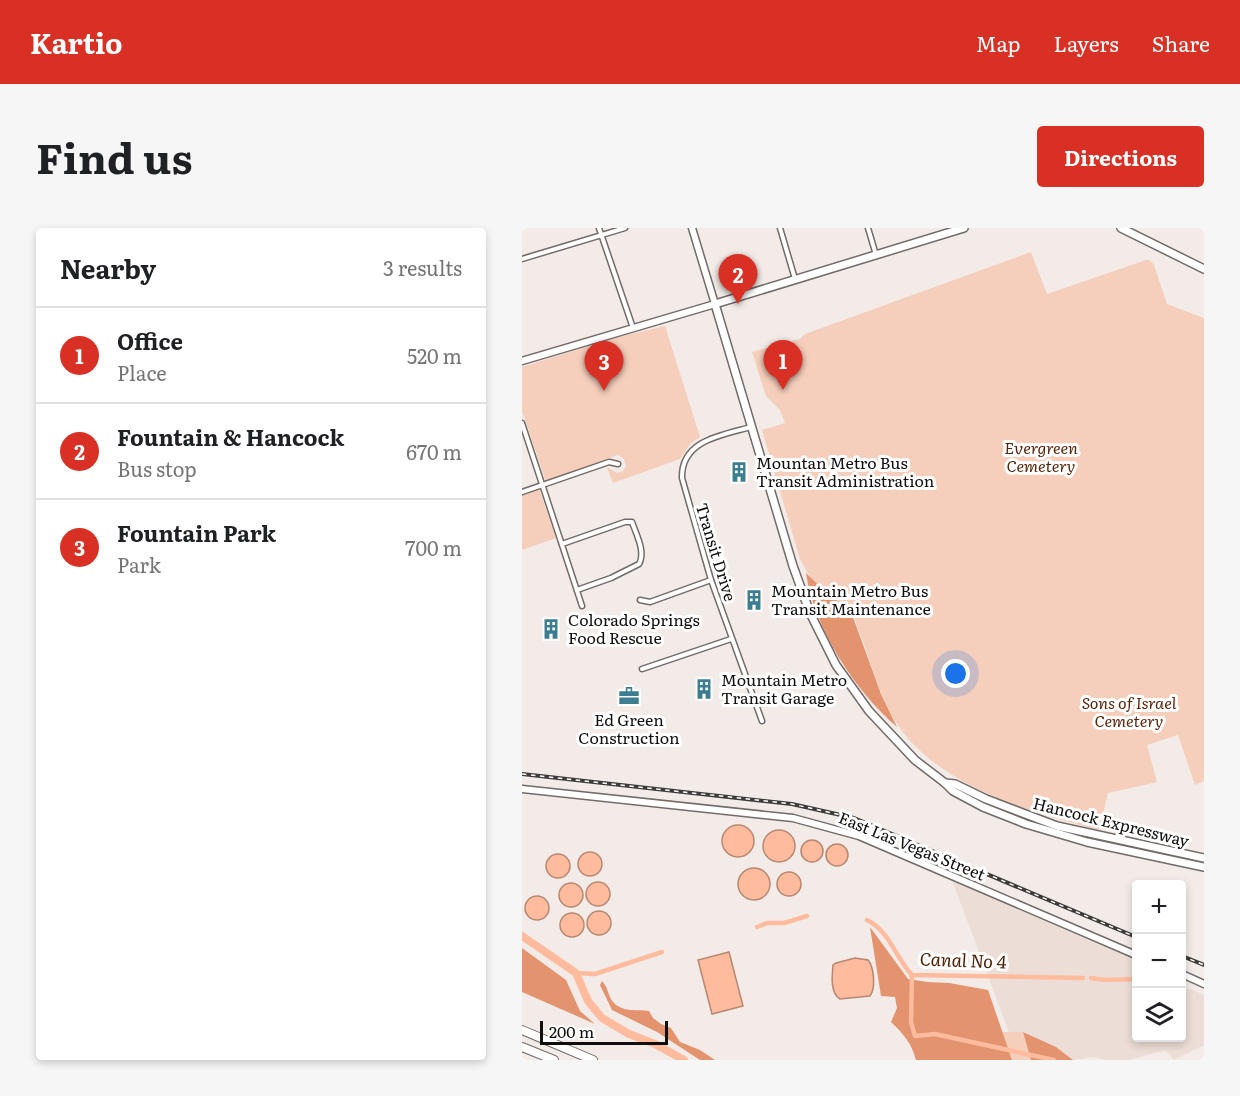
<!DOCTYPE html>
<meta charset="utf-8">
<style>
:root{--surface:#fff;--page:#f6f6f6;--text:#202124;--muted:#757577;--line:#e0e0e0;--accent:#d93025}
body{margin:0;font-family:Literata,serif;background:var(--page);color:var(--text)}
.controls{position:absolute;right:18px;bottom:18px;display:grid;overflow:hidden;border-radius:6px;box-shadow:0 3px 9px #0003}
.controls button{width:54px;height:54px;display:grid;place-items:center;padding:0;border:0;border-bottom:2px solid var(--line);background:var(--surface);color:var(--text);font:30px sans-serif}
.scale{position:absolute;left:18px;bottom:15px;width:128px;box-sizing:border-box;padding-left:6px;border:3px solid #110f0e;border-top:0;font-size:16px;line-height:21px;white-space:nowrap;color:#110f0e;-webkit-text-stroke:4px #fff;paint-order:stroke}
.you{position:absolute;left:434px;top:446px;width:21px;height:21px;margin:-15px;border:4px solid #fff;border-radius:50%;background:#1a73e8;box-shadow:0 0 0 9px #1a73e833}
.badge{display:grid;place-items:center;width:39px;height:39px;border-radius:50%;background:var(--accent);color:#fff;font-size:20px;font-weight:700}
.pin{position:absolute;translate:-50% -50px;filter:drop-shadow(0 2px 3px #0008)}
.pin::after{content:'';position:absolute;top:32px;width:21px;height:18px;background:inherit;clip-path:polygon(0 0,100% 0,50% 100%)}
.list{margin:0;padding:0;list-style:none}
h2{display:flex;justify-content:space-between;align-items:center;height:78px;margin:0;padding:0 24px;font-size:26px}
h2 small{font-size:20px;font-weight:400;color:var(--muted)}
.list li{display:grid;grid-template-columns:39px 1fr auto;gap:18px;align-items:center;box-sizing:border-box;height:96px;padding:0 24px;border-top:2px solid var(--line)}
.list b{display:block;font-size:22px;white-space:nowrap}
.list p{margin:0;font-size:20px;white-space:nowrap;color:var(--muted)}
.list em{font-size:20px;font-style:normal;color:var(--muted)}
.icon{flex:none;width:33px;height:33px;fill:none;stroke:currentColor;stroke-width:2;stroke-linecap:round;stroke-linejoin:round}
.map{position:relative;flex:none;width:682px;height:832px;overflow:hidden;border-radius:6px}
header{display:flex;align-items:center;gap:36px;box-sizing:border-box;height:84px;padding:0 30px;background:var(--accent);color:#fff}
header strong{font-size:28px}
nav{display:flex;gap:33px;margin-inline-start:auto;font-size:21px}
.intro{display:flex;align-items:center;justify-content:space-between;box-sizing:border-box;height:144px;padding:0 36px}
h1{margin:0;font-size:42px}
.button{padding:15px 27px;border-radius:6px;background:var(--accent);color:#fff;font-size:21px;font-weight:700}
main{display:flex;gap:36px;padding:0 36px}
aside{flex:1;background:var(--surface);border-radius:6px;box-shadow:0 3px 9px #0003}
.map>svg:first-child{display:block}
</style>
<header>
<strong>Kartio</strong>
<nav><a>Map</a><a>Layers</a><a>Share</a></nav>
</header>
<div class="intro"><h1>Find us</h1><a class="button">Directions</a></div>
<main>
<aside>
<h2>Nearby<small>3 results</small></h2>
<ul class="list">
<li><span class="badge">1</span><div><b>Office</b><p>Place</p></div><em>520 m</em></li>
<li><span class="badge">2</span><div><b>Fountain &amp; Hancock</b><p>Bus stop</p></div><em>670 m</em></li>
<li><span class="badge">3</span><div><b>Fountain Park</b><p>Park</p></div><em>700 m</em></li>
</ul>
</aside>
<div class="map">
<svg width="682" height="832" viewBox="0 0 682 832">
<rect width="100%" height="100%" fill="#f2ebe7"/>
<polygon fill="#ecddd6" points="430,652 566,712 611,730 614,733 614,810 660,810 660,760 671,762 682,767 682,817 652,832 644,822 607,832 585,832 571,829 551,832 534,819 501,804 487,804"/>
<g fill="#f6cebc">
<path d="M 509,24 L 525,66 L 624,32 L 628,32 L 632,37 L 645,76 L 682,90 L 682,553 L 673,557 L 656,507 L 625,517 L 635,554 L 586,565 L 577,602 C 504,583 401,554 366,480 C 354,456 347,429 337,403 C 334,397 333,387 329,382 C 324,377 315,374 309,370 C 296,360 285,346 278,331 L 240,202 L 263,195 L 258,182 L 244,168 L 230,124 L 278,111 L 283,106 Z"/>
<polygon points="143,98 178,209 168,216 158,231 91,255 85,239 95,245 101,243 104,238 102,231 96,227 25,253 23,251 0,183 0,139 93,110"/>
<polygon points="17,261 34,310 0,322 0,267"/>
<polygon points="480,804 501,804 509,832 490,832"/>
</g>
<g fill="#e3936e">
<path d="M 284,345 L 309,369 L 328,381 L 359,466 L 375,499 C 333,463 292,400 284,345 Z"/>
<path d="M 348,699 L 386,751 L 405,754 L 427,755 L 466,762 L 490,832 L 394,832 C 390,816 381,805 369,794 L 375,780 L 373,769 L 359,768 Z"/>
<polygon points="0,720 44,752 58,783 73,796 0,764"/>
<path d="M 80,753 C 86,759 86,768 91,774 C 101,785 115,781 127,783 L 131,790 L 139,796 L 149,800 L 158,814 L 178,822 L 193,832 L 178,832 L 135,804 L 90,782 L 78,757 Z"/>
<polygon points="501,804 534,819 551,832 509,832"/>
</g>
<g fill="#febb9d" stroke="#b78772" stroke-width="1.5">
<circle cx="216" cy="613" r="16"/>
<circle cx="257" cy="618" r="16"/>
<circle cx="290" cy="623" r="11"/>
<circle cx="315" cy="627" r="11"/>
<circle cx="68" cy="636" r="12"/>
<circle cx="36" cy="638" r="12"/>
<circle cx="232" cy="656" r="16"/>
<circle cx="267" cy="656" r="12"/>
<circle cx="76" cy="666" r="12"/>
<circle cx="49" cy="667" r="12"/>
<circle cx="15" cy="680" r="12"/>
<circle cx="77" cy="695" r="12"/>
<circle cx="50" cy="697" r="12"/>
<polygon points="207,724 221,778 190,786 176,732"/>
<path d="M 333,730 L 346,732 C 352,739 354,760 348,768 L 318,771 C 308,765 310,748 311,737 L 314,735 Z"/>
</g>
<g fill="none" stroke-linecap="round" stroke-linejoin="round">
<g stroke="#febb9d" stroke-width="4.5">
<path d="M 345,692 C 368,703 374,731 390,747 L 561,750"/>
<polyline points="235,699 245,695 262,695 285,688"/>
<polyline points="54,745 73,746 140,724"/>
<polyline points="390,747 389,794 393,808 413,806 532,832"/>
<polyline points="569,750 583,752 614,751"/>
<polyline points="660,755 661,755"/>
</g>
<polyline stroke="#febb9d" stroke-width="8" points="0,708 54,745 66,773 80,790 107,806 133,816 162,832"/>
<g stroke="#726b68" stroke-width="7">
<g id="street">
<polyline points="77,0 111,100"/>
<polyline points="258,0 273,51"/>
<polyline points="346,0 354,27"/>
<polyline points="0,31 103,0"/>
<polyline points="0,195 60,378"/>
<path d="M 229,199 C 200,207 159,212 160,250 L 189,352 L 240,493"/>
<polyline points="0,264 87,234 96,236"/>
<path d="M 40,316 L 103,294 L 110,294 C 114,306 124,324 117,336 L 89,350 L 55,362"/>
<polyline points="118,372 128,374 189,352"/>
<polyline points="120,441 209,411"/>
</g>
</g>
<g stroke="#726b68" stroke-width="9">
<g id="secondary">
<polyline points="0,133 193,76 170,0"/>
<polyline points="0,561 271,590 337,608 614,727"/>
<polyline points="660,746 682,756"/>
</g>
</g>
<g stroke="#726b68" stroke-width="10">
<g id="primary">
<polyline points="442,0 193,76 271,338 288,385 314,437 347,483 393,532 423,555 431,563 461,579 504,596 565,614 682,639"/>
<polyline points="599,0 682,41"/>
<polyline points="423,555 433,556 464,571 535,598 682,630"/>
</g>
</g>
<g stroke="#726b68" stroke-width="10">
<g id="highway">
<polyline points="0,802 71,832"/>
<polyline points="0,819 32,832"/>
</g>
</g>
<use href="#street" stroke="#fff" stroke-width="4"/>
<use href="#secondary" stroke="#fff" stroke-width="6"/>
<use href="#primary" stroke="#fff" stroke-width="7"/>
<use href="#highway" stroke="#fff" stroke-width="8"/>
<g stroke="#3d3a38" stroke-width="4">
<g id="rail">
<polyline points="0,546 270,576 332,590 614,709"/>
<polyline points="660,728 682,737"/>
</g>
</g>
<use href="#rail" stroke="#fff" stroke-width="1.5" stroke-dasharray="4.5" stroke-linecap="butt"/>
</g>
<defs>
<g id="building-bare" transform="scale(1.62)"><path d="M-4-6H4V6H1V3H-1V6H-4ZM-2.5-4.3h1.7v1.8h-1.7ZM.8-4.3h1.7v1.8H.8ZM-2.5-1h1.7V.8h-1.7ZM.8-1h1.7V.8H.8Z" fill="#3c7e8f" stroke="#fff" stroke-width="2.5" paint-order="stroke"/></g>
<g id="office-bare" transform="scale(1.62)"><path d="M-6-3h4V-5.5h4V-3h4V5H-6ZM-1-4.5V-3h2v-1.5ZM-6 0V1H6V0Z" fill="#3c7e8f" stroke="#fff" stroke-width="2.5" paint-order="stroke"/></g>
</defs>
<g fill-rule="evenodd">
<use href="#building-bare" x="217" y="244"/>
<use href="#building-bare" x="232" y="372"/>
<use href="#building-bare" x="29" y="401"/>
<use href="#building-bare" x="182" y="461"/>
<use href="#office-bare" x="107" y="468"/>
</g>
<g text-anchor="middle" stroke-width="6" stroke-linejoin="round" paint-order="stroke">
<g font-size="16" font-style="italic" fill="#59260c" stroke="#fff">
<text x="519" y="226">Evergreen<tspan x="519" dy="18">Cemetery</tspan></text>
<text x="607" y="481">Sons of Israel<tspan x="607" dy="18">Cemetery</tspan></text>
</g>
<g font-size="16" fill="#110f0e" stroke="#fff" text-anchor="start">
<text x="234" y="241">Mountan Metro Bus<tspan x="234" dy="18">Transit Administration</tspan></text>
<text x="249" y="369">Mountain Metro Bus<tspan x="249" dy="18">Transit Maintenance</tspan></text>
<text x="46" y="398">Colorado Springs<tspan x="46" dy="18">Food Rescue</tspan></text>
<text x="199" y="458">Mountain Metro<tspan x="199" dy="18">Transit Garage</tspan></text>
<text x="107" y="498" text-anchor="middle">Ed Green<tspan x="107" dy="18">Construction</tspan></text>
</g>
<g font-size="16" fill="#110f0e" stroke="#fff">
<text transform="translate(194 324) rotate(73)" y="6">Transit Drive</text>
<text transform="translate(589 594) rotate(14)" y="6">Hancock Expressway</text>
<text transform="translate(390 618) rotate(22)" y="6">East Las Vegas Street</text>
</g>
<g font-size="18" font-style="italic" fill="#522005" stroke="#fff">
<text transform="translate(441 733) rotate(2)" y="6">Canal No 4</text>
</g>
</g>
</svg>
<div class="controls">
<button>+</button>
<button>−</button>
<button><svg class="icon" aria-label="layers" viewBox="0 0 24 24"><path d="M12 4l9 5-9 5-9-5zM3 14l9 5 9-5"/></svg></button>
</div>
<div class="scale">200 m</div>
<div class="you"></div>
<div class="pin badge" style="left:261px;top:162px">1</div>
<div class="pin badge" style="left:216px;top:76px">2</div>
<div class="pin badge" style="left:82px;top:163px">3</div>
</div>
</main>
